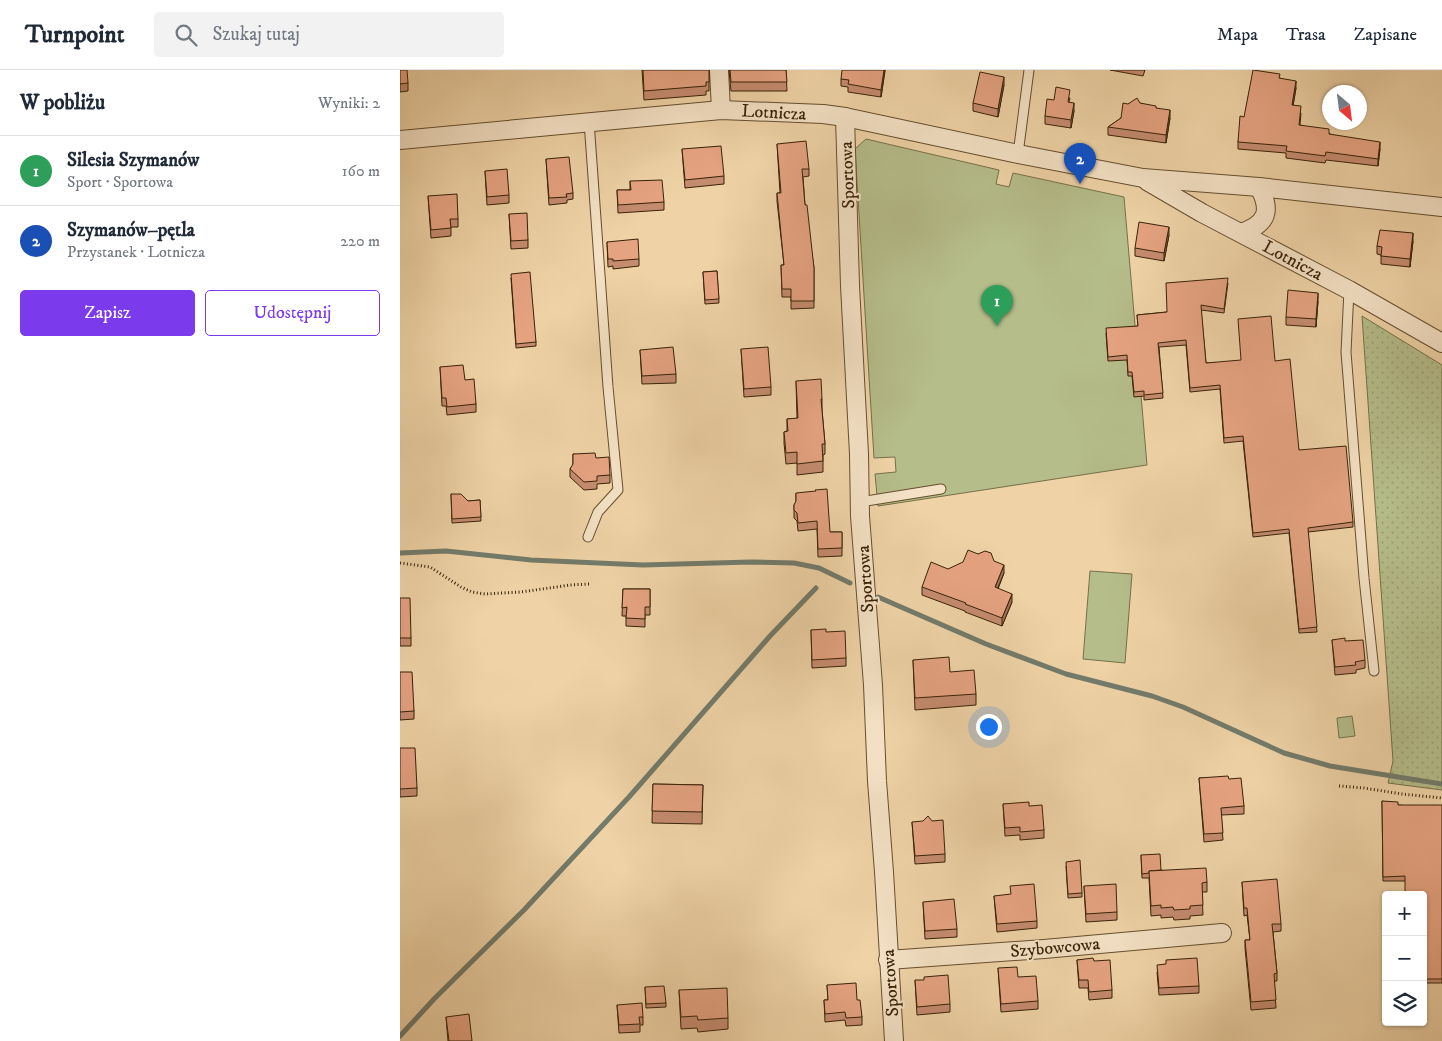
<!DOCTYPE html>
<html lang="pl">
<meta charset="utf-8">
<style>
:root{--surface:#fff;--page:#f2f2f3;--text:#1f2937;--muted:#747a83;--line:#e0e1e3;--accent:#7c3aed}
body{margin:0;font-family:"IM FELL DW Pica",serif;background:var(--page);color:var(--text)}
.controls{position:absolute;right:15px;bottom:15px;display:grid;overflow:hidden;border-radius:5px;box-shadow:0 1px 4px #0004}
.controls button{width:45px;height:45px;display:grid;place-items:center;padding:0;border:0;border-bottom:1px solid var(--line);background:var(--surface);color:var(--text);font:25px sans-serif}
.compass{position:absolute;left:922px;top:15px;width:45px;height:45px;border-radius:50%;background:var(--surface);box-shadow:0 1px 4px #0004;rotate:152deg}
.you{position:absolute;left:588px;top:656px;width:18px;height:18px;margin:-12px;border:4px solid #fff;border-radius:50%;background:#1a73e8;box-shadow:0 0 0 8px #1a73e833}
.badge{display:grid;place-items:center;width:32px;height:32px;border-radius:50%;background:var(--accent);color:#fff;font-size:16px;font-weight:700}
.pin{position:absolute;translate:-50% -41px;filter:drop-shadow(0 1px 2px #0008)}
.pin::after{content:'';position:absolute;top:26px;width:18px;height:15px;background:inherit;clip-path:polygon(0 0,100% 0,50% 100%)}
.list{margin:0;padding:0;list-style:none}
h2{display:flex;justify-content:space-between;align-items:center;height:65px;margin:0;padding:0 20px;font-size:21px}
h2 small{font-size:16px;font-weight:400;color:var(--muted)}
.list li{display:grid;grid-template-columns:32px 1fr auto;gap:15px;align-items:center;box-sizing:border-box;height:70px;padding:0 20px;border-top:1px solid var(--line)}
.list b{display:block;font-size:19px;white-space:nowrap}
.list p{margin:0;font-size:16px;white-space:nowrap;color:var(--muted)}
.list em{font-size:16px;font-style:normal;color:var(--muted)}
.actions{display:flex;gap:10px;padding:15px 20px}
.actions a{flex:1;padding:11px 0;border:1px solid var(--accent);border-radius:5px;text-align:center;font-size:18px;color:var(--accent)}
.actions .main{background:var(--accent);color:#fff}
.icon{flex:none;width:28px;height:28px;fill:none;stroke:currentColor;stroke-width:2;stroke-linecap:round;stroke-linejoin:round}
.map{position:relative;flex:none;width:1042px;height:971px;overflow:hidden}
header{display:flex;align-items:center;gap:30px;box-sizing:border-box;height:70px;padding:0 25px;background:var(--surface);border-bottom:1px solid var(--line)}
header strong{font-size:24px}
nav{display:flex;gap:28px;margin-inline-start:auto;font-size:18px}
.search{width:350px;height:45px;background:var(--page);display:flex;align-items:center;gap:12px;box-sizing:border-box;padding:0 18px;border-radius:5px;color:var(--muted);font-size:19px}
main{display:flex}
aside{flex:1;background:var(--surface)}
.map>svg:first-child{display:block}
</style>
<header>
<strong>Turnpoint</strong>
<div class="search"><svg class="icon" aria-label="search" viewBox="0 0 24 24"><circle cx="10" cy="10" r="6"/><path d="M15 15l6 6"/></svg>Szukaj tutaj</div>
<nav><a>Mapa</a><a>Trasa</a><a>Zapisane</a></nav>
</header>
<main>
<aside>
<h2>W pobliżu<small>Wyniki: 2</small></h2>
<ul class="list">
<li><span class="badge" style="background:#2e9e5b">1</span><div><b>Silesia Szymanów</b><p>Sport · Sportowa</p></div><em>160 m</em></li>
<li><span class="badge" style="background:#1a4fb4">2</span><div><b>Szymanów–pętla</b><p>Przystanek · Lotnicza</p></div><em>220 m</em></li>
</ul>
<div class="actions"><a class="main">Zapisz</a><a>Udostępnij</a></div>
</aside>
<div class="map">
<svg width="1042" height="971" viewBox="0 0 1042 971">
<defs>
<pattern id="grass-dots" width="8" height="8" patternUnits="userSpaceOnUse" patternTransform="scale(1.25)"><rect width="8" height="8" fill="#b5bd8a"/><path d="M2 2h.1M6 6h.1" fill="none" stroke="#9ca276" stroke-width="1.8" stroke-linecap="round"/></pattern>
</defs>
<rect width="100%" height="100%" fill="#efd3a7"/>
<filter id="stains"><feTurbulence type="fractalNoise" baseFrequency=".004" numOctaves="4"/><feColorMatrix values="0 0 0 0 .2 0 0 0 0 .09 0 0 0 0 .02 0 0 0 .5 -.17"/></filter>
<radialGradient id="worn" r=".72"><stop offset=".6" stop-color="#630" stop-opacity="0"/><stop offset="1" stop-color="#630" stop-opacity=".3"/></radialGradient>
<polygon fill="url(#grass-dots)" stroke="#767048" points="962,246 1042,295 1042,720 988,713 993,691"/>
<g fill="#b5bd8a" stroke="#767048">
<polygon points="466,69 599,100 596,114 609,117 613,103 724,127 747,395 478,436 475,404 496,402 495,387 474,388 455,79"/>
<polygon points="690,501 732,504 725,593 683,589"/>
<polygon points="952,646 955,666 939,668 937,648"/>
</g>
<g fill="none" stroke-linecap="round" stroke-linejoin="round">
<g stroke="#737b6b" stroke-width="5">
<polyline points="0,483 46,481 131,490 243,495 351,492 394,493 419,498 450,513"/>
<polyline points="478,527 586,574 666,604 752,626 783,637 884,683 930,696 1042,714"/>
<polyline points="0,966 35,928 124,840 229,727 370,566 416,518"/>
</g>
<g stroke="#664e2e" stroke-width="11">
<g id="service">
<polyline points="618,84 629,0"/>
<polyline points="949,220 946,282 964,508 974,601"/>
<polyline points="460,432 541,419"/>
<polyline points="188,467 198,442 218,420 208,317 189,51"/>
</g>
</g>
<g stroke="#664e2e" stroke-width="20">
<g id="minor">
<polyline points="319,0 321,40"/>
<polyline points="445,47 450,216 459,384 460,446 473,615 477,711 484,802 494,971"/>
<polyline points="0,70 321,40 423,44 445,47 618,84 743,108 859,117 1042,137"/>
<polyline points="747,111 802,143 949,220 1042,273"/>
<path d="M 841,163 C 867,154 872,141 859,117"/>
<polyline points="488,890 644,879 822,863"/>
</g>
</g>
<g stroke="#382206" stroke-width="3" stroke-dasharray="1 2.5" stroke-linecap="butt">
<polyline points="0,493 30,497 61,517 72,522 85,524 121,522 170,515 190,514"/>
<polyline points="939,716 964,718 1002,724 1042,728"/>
</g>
<use href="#service" stroke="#f5e2c6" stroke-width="9"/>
<use href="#minor" stroke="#f5e2c6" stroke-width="18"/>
</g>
<g fill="#c68c70" stroke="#382206">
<polygon points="0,0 8,13 8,21 0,22"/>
<polygon points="242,0 309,0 309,21 306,21 306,25 244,30"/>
<polygon points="329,0 386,0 387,21 331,21"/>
<polygon points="485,0 481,27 448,22 448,17 441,16 441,9"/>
<polygon points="710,0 745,0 743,6"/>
<polygon points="880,8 896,18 893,35 901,43 900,55 980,79 978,96 926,90 925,93 886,88 886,83 838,79 838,72 844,47"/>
<polygon points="604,15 598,47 573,41 573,33"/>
<polygon points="670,28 669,32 674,41 671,58 645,54 645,46 654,30"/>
<polygon points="740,33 756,38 770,48 766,73 708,65 708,57 721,48 728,34"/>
<polygon points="377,74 409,99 409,106 403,107 405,135 414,198 414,238 391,239 391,227 382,227 381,195 384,195 377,131 377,123 380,123"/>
<polygon points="282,79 324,106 324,114 285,118"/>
<polygon points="146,89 173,123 173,129 167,130 167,133 149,135"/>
<polygon points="85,101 109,125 109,133 87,135"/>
<polygon points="230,111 264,132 264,140 218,143 217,120 230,120"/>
<polygon points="28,126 58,149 58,157 51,157 51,166 31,168"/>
<polygon points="109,144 128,170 128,178 111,179"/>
<polygon points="769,165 764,191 735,186 735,178"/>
<polygon points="1013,171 1010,197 981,194 981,185 977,184 977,176"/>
<polygon points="207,172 239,189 239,196 213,199 213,196 208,197"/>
<polygon points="317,201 319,233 305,234 303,202"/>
<polygon points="111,208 136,272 136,276 116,278"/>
<polygon points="828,213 824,243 801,240 806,293 875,291 899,380 953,452 953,457 908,462 917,562 899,563 889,463 853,467 843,371 824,373 820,319 790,322 786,275 759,277 763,328 744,330 744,326 734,327 732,306 728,306 727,290 708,291 706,263 738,256 737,245 767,242"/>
<polygon points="918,231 916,257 886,255 886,247"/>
<polygon points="341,279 371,317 371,325 344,327"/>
<polygon points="240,280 276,304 276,313 242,314"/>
<polygon points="40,297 65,310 76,334 76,342 47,345 46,336 42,336"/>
<polygon points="396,311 422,329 422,340 425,374 425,384 423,385 423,402 397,405 397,393 386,394 384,373 384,362 387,361 387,349 397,349"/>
<polygon points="173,384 196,388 210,405 210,413 197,414 197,419 184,420 170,407 170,399 173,395"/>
<polygon points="396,423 430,462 442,462 442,486 418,487 417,459 398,461 397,451 394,448 394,435 396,432"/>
<polygon points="51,424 68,431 80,430 81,451 52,453"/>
<polygon points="594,491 604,503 598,519 612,532 602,556 565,542 565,541 522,525 522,517"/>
<polygon points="223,519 250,519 250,545 245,545 245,557 226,556 226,546 222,546"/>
<polygon points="0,528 11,568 11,576 0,576"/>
<polygon points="411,560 426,562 446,588 446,596 412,598"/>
<polygon points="932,570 945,571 965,590 965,598 956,600 956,603 935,605"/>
<polygon points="513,590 550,602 576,624 576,635 515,640"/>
<polygon points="0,602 14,641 14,649 0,650"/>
<polygon points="0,678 17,718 17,726 0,727"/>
<polygon points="799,708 829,709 844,736 844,744 821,745 823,770 804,772"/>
<polygon points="253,714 303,715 302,754 252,753"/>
<polygon points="982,731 998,735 1042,739 1042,913 1023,913 1023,825 1005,811 983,811"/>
<polygon points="603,734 629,736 644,760 644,768 620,770 620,765 605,766"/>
<polygon points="512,752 545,784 545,792 515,794"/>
<polygon points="741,785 761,800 807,812 807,822 802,822 803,845 790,846 790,849 774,850 773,847 761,848 761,845 751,846 749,808 742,808"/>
<polygon points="666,796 682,823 682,827 668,828"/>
<polygon points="842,812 881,854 881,861 873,862 877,903 877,911 874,911 876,938 851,940 845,878 845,870 850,870 847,845 844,846"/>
<polygon points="684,816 717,842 717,850 686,852"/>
<polygon points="594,826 637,851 637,858 597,862"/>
<polygon points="523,832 557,859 557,867 525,869"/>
<polygon points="677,890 694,891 712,920 712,928 689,930 688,918 679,918"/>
<polygon points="766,894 799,916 799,923 759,925 757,902"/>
<polygon points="598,898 638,931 638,939 601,942"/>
<polygon points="515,910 550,934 550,942 517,945"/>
<polygon points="427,915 457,930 462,947 462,955 446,956 445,950 425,952 424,930 428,930"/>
<polygon points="245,917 266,933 266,937 246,938"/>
<polygon points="279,920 328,948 328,959 298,962 297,958 281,959"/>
<polygon points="217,935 243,947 243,955 240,955 240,962 219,963"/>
<polygon points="46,947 72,971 48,971"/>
</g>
<g fill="#a1725b" stroke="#382206">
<polygon points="484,0 485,0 485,1 481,27 481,20"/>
<polygon points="604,7 604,15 598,47 598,39"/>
<polygon points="896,11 896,18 892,42 892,35"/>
<polygon points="674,33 674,41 671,58 671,50"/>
<polygon points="770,40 770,48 766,73 766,65"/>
<polygon points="980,72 980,79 978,96 978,89"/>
<polygon points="769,157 769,165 764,191 764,183"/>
<polygon points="1013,163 1013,171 1010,197 1010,189"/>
<polygon points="918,223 918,231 916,257 916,249"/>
<polygon points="604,495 604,503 595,525 595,517"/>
<polygon points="612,524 612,532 602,556 602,548"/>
</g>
<g fill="#e6a382" stroke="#382206">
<polygon points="0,0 7,0 8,13 0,14"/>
<polygon points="243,0 309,0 309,12 306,12 306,16 244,21"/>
<polygon points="330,0 386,0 387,12 331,12"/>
<polygon points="442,0 484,0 481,20 448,14 449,10 441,9"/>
<polygon points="853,0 880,4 879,8 896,11 892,35 901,36 899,55 929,59 929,64 980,72 978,89 926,82 925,86 886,81 887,76 838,72 840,46 844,47"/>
<polygon points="580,2 604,7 598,39 573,33"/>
<polygon points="656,17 670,20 668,32 674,33 671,50 645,46 647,29 654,30"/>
<polygon points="737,28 740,33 756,36 756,38 770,40 766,65 708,57 721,48 723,33 728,34"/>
<polygon points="406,71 409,99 402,99 405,135 407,135 414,198 414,231 391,231 391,219 382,219 381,195 384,195 377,123 381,123 377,74"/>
<polygon points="321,76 324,106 285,110 282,79"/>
<polygon points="169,87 173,123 166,124 167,127 149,128 146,89"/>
<polygon points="107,99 109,125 87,127 85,101"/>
<polygon points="262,110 264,132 218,135 217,120 231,120 230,111"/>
<polygon points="57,124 58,149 50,149 51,158 31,160 28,126"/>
<polygon points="127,143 128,170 111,171 109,144"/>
<polygon points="739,152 769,157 764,183 735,178"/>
<polygon points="980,160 1013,163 1010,189 981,186 982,177 977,176"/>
<polygon points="238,169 239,189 213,191 213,189 208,189 207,172"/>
<polygon points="317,201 319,229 305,230 303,202"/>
<polygon points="130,202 136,272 116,274 111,204"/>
<polygon points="828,208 824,239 801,235 806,293 841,290 838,249 871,246 875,291 890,289 899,380 946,376 953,452 908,458 917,557 899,559 889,459 853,463 843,366 824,368 820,315 790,318 786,270 758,273 763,323 744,325 744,321 734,322 732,302 728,302 727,285 708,287 706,258 738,256 737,245 767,242 766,213"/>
<polygon points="888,220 918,223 916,249 886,247"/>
<polygon points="273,277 276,304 242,306 240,280"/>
<polygon points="368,277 371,317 344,319 341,279"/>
<polygon points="63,295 65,310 74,309 76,334 47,337 46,328 42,328 40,297"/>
<polygon points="421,309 422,329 421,329 425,374 422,374 423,391 397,394 397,382 386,383 384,362 388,361 387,349 398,348 396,311"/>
<polygon points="195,383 196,388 209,387 210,405 197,406 197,411 184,412 170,399 173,394 173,384"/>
<polygon points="427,419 430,462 442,462 442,478 418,479 417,451 398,453 397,443 394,440 394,435 396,431 396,423 416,421 415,420"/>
<polygon points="51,424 61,424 68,431 80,430 81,447 52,449"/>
<polygon points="568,480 578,484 585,481 591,483 594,491 604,495 595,517 612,524 602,548 565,534 566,533 522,517 531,492 548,499 563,492"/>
<polygon points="223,519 250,519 250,537 245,537 245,549 226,548 227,537 222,538"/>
<polygon points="0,528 10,528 11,568 0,568"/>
<polygon points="426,559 426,562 445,561 446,588 412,590 411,560"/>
<polygon points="945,568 945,571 963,570 965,590 955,592 956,595 935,597 932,570"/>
<polygon points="549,587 550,602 574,600 576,624 515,628 513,590"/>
<polygon points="0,602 12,602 14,641 0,642"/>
<polygon points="0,678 15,678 17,718 0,719"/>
<polygon points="828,706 829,709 841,708 844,736 821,738 823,763 804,764 799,708"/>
<polygon points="253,714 303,715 302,742 252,741"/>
<polygon points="982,731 998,732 998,735 1042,735 1042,909 1023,909 1023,825 1005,825 1005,806 983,807"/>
<polygon points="629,732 629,736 642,735 644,760 620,762 620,757 605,758 603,734"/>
<polygon points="528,746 532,751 543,750 545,784 515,786 512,752 523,751"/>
<polygon points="760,784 761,800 749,801 749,803 742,804 741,785"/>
<polygon points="680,790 682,823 668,824 666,792"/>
<polygon points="806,798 807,812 802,813 803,835 790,836 790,839 774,840 773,837 761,838 761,835 751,836 749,801"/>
<polygon points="877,809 881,854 872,854 877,903 874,904 876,930 851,932 845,870 850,870 847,838 844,838 842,812"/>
<polygon points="634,814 637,851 597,854 594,826 611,824 610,816"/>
<polygon points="716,814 717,842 686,844 684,816"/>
<polygon points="554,829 557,859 525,861 523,832"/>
<polygon points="693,888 694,891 710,890 712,920 689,922 688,910 679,910 677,890"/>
<polygon points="797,888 799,916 759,918 757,895 766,894 766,890"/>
<polygon points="617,897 618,907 636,906 638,931 601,934 598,898"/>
<polygon points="548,905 550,934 517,937 515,910 524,910 524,907"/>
<polygon points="456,913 457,930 460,930 462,947 446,948 445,942 425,944 424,930 428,930 427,915"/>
<polygon points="264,916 266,933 246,934 245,917"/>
<polygon points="327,918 328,948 298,950 297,946 281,947 279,920"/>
<polygon points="242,933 243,947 239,947 240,954 219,955 217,935"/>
<polygon points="69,944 72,971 49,971 46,947"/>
</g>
<g text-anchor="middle" stroke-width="4" stroke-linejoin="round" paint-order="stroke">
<g font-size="18" fill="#382206" stroke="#f5e2c6">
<text transform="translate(374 42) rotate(3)" y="6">Lotnicza</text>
<text transform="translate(447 105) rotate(-92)" y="6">Sportowa</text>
<text transform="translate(893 190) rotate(28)" y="6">Lotnicza</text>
<text transform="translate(465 509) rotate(-94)" y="6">Sportowa</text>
<text transform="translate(655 877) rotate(-5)" y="6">Szybowcowa</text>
<text transform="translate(490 913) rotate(-94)" y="6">Sportowa</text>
</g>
</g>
<rect width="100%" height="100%" filter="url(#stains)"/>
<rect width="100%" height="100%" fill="url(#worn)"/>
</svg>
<div class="controls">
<button>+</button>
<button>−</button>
<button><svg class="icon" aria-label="layers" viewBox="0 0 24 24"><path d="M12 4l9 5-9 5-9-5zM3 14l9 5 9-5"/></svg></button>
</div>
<svg class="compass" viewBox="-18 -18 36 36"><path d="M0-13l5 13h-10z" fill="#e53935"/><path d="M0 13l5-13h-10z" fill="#747a83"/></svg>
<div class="you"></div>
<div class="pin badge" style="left:597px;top:256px;background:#2e9e5b">1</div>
<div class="pin badge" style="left:680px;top:114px;background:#1a4fb4">2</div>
</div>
</main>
